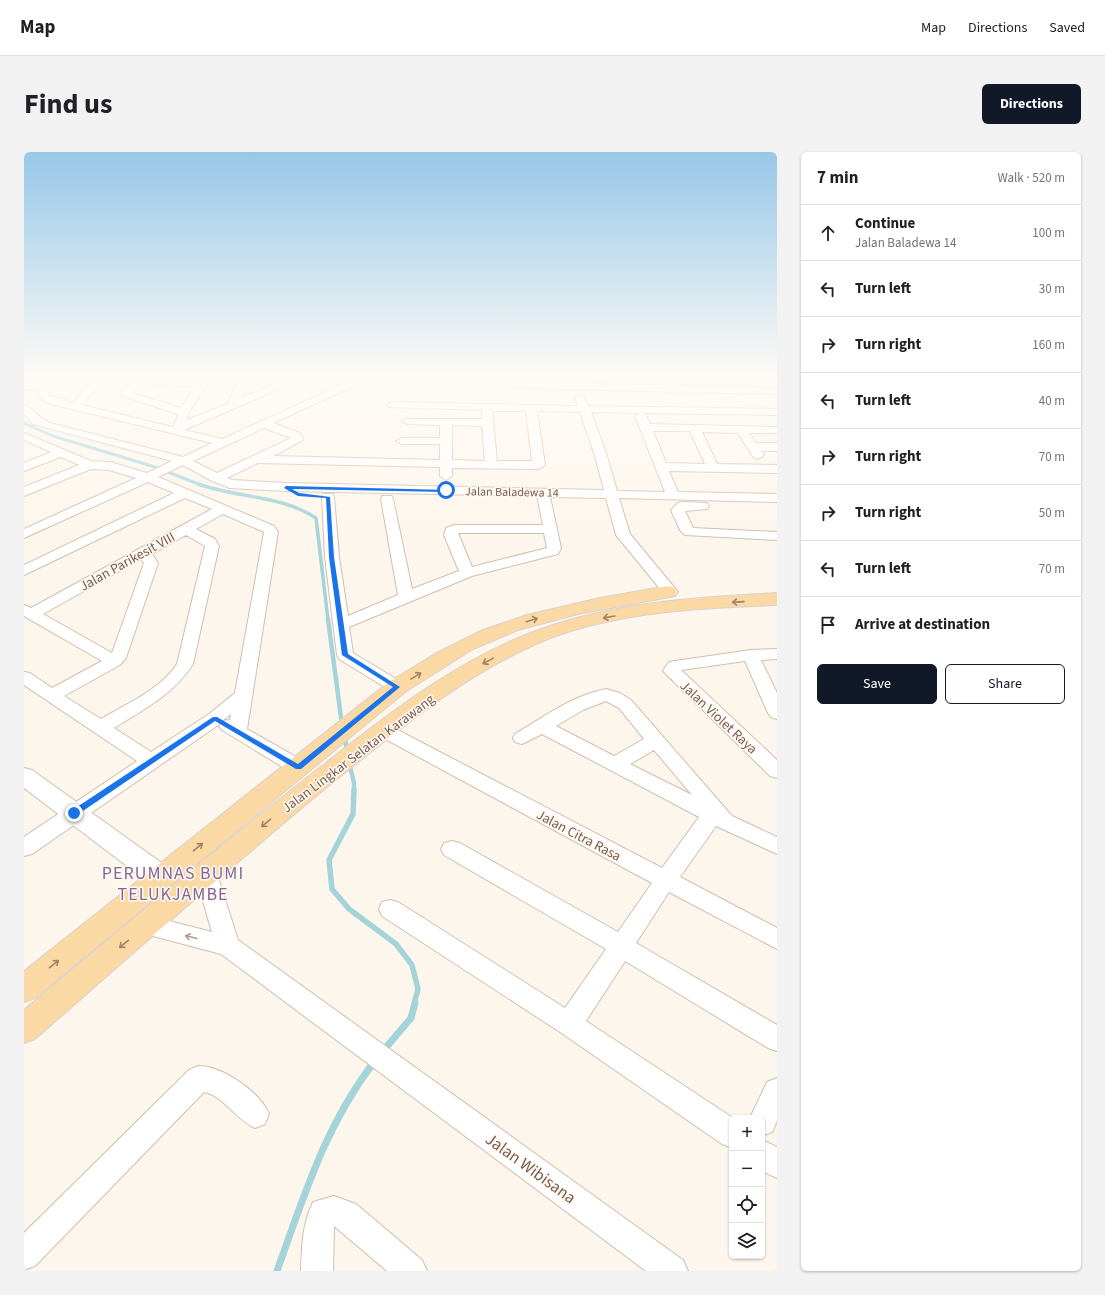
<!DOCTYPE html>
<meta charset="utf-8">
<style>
:root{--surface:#fff;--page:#f2f2f2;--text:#202124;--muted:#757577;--line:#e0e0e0;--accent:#111827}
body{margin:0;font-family:"Source Sans 3",sans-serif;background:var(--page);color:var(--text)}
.controls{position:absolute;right:12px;bottom:12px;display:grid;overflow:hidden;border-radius:6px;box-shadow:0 1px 3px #0004}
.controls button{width:36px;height:36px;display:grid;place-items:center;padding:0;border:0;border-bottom:1px solid var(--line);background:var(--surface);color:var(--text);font:20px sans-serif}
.stop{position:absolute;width:12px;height:12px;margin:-9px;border:3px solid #1a73e8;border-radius:50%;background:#fff}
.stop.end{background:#1a73e8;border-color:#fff;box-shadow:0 1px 4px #0008}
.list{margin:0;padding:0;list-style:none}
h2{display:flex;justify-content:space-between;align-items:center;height:52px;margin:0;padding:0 16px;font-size:17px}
h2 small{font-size:13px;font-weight:400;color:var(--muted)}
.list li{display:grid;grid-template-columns:26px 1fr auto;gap:12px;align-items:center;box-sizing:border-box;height:56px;padding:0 16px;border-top:1px solid var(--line)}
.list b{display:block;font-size:15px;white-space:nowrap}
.list p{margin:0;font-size:13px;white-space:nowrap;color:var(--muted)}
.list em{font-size:13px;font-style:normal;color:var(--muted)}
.actions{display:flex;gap:8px;padding:12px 16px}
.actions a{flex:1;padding:9px 0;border:1px solid var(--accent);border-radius:6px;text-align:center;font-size:14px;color:var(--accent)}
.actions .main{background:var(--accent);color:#fff}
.icon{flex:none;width:22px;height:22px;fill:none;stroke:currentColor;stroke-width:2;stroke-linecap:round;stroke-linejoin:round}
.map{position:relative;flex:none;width:753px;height:1119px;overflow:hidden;border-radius:6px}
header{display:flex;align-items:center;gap:24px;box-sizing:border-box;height:56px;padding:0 20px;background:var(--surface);border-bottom:1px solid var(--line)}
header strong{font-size:19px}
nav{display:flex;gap:22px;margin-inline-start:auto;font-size:14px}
.intro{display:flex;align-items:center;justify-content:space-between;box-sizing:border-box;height:96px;padding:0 24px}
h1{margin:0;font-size:28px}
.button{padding:10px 18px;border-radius:6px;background:var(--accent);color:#fff;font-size:14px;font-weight:700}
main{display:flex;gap:24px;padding:0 24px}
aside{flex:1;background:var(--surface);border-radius:6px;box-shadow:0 1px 3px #0004}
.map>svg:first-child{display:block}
</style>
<header>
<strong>Map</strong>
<nav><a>Map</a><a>Directions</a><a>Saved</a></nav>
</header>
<div class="intro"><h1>Find us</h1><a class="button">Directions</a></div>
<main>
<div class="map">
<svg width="753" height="1119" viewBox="0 0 753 1119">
<rect width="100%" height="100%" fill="#fdf6ec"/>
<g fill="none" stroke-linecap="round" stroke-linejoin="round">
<polyline stroke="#a5d3da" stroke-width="3" points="0,271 29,284 131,315 177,333"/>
<path stroke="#a5d3da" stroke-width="3.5" d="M 174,332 C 213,346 257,343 292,366 L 304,468"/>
<g stroke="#a5d3da" stroke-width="4.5">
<polyline points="304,467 318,573"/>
<polyline points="320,584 324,601"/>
<polyline points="325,610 330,631 330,639"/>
</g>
<polyline stroke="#a5d3da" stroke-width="5.5" points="330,638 329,662 305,708 308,737 325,757 372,792 388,813 394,837 390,852"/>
<g stroke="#a5d3da" stroke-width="7">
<polyline points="359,899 387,866 391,851"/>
<path d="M 253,1119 C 280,1044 301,974 350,910"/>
</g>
<g stroke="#d1beb0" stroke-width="2">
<g id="minor">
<path d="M 22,224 L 32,224 L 25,235 L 25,244 L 41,247 L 42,249 L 49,251 L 72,224 L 82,224 L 58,253 L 148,275 L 150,274 L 154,262 L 98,244 L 97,242 L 111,224 L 182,230 L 183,232 L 165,260 L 163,268 L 203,252 L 218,224 L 228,224 L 217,246 L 269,224 L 282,224 L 281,226 L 160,278 L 198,287 L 326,229 L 446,229 L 753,236 L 753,242 L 446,235 L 328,235 L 249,271 L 276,281 L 279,288 L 249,304 L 416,308 L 416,292 L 378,292 L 372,289 L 378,286 L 416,286 L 416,273 L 384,272 L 378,269 L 380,267 L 458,267 L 458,258 L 364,255 L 363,253 L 368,250 L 553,254 L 551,246 L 556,243 L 560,244 L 564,254 L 753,257 L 753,263 L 618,261 L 621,262 L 626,272 L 753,275 L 753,281 L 725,281 L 732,291 L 753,291 L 753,299 L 737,299 L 740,303 L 734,307 L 730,306 L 714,281 L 678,280 L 693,312 L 753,313 L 753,321 L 645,319 L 654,340 L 753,342 L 753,350 L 595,346 L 606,382 L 654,440 L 651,443 L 641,443 L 592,383 L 582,346 L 526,345 L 537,396 L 534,402 L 448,424 L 325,475 L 329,501 L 379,531 L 382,535 L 379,539 L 373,541 L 367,539 L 315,507 L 313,503 L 301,405 L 298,345 L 299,342 L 309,342 L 310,345 L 315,405 L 324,464 L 374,443 L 357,347 L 358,344 L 368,344 L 369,347 L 388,437 L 435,419 L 420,383 L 422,376 L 430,373 L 519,373 L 513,344 L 262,339 L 206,336 L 188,329 L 159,313 L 134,325 L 250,374 L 254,380 L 223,577 L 281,610 L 284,615 L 281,620 L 274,622 L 267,620 L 198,578 L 195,574 L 197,571 L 8,702 L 0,704 L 0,685 L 113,609 L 0,533 L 0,520 L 6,521 L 28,536 L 78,509 L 0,464 L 0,453 L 7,456 L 188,357 L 161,346 L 0,423 L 0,413 L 150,341 L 124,330 L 0,386 L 0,377 L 112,326 L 85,318 L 67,317 L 0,344 L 0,335 L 55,313 L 37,305 L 0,319 L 0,311 L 27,300 L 0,288 L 0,281 L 67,309 L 86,310 L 123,321 L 148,309 L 9,272 L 0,262 L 0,253 C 9,255 13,266 26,271 L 159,305 L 188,291 L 23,251 L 15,245 L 15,238 L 0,237 L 0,231 L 17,232 ZM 116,231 L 171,235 L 157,256 L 108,241 ZM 468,259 L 502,259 L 508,309 L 473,309 ZM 513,259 L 556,260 L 570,301 L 580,338 L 262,331 L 208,328 L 203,326 L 234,311 L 416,315 L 416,324 L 422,328 L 428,324 L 428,316 L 515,317 L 521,313 ZM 567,260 L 616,261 L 611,264 L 641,340 L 593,339 L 582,301 ZM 428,273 L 458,274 L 461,309 L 428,308 ZM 240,276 L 267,286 L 193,321 L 169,309 ZM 629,279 L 666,279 L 681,312 L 642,311 ZM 199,362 L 240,380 L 211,541 L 185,562 L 127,600 L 90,576 C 119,558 150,542 169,512 L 195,394 L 191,387 L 172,377 ZM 434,381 L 520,381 L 523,396 L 448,415 ZM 162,383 L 181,394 L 153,512 C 136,538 102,552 77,567 L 40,544 L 96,513 L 102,506 L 134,411 L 128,402 ZM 117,407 L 120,411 L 88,501 L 19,462 ZM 207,562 L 206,568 L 198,569 Z"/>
<polygon points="659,350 683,351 685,354 683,357 661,359 669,376 753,380 753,388 661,383 656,378 647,358 654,351"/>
<polygon points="753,497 753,507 737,508 753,541 753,567 747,565 744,561 721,509 657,518 753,608 753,626 746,624 639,519 645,510 651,509 727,498"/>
<path d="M 582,537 L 596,541 L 607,548 L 708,664 L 753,685 L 753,702 L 692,674 L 656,725 L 753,776 L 753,797 L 645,740 L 612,791 L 753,873 L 753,899 L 744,896 L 601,809 L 562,869 L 709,966 L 708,996 L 698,992 L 536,880 L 358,764 L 355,757 L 358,750 L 366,748 L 374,750 L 541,856 L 582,797 L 420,703 L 417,697 L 420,691 L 428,689 L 436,691 L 594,780 L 628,731 L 352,582 L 350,578 L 352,574 L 359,572 L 366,574 L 638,716 L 675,665 L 518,582 L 498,592 L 491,590 L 489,586 L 491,582 C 520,565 549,543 582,537 ZM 582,549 L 595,556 L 620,587 L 590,604 L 532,574 L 559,558 ZM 630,598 L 668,643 L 606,612 Z"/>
<polygon points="182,713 190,716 193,722 214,788 659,1108 664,1119 622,1119 197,802 114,780 110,773 114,766 122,763 188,780 171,722 174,716"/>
<path d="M 174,914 C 199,914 236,940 245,962 L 241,972 L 231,976 C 213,968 198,943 180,940 L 11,1114 L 0,1118 L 0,1081 L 165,918 Z"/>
<polygon points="753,926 753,969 748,980 738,984 738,966 726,966 743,930"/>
<polygon points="738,988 753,995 753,1026 738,1019"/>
<path d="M 310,1044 L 332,1052 L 398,1108 L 403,1119 L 363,1119 L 310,1074 L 309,1119 L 277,1119 C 278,1094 278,1073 289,1050 Z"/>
</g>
</g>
<g stroke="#d1beb0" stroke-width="2">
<polygon id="tertiary" points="0,616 8,618 146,717 150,725 146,733 137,736 128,733 0,636"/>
</g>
<g stroke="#dad1cd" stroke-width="2">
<g id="primary">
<polygon points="644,434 651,436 653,440 651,444 554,462 494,478 449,497 381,540 11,846 0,850 0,819 365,530 411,502 459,478 503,463 576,446"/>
<path d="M 753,441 L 753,453 C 679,456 600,459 529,485 C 442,519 369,582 297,640 C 200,720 106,804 11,887 L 0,891 L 0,858 C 95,779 188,700 285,624 C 357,568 430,508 517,477 C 592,450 674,445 753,441 Z"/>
</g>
</g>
<use href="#minor" fill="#fff" fill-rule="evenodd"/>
<use href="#tertiary" fill="#fff" fill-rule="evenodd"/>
<use href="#primary" fill="#fbd9a5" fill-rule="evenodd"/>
</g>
<defs><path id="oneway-shaft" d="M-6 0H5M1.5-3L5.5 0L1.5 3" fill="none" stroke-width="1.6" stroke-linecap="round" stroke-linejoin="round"/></defs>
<g stroke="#a18267">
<use href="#oneway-shaft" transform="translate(714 450) rotate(176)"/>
<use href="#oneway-shaft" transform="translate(585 465) rotate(170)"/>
<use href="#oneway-shaft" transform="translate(508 468) rotate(-17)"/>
<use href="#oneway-shaft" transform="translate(464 509) rotate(151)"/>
<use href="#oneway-shaft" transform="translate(392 524) rotate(-32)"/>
<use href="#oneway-shaft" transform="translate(242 671) rotate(140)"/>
<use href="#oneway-shaft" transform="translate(174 695) rotate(-39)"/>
<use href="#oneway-shaft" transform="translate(100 792) rotate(140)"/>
<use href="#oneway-shaft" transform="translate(30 812) rotate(-39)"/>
</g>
<use stroke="#af9d94" href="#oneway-shaft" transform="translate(167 785) rotate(-166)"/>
<linearGradient id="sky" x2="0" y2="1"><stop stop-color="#97c7e8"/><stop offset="0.59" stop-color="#fefbf6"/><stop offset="1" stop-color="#fefbf6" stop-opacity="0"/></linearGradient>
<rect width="753" height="380" fill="url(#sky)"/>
<polygon fill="#1a73e8" points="262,334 425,338 422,340 268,337 275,341 306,345 310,405 324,502 376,535 277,617 272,617 191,569 53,663 47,663 47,659 189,565 193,565 274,612 369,535 318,503 305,405 302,346 274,344 260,336"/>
<g text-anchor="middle" stroke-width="3" stroke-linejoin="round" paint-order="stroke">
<g font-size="12" fill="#7a5c4d" stroke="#fffaf3">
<text transform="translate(488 340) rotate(1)" y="4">Jalan Baladewa 14</text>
</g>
<g font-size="14" fill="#7a5c4d" stroke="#fffaf3">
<text transform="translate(103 409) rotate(-29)" y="5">Jalan Parikesit VIII</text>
<text transform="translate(695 565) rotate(43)" y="5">Jalan Violet Raya</text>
<text transform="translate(334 601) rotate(-37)" y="5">Jalan Lingkar Selatan Karawang</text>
<text transform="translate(555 683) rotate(28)" y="5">Jalan Citra Rasa</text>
</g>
<g font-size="17" fill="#7a5c4d" stroke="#fffaf3">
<text transform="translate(507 1016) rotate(36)" y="6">Jalan Wibisana</text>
</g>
<g font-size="18" letter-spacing="1" fill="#846695" stroke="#fffaf3">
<text x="149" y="727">PERUMNAS BUMI<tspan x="149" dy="21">TELUKJAMBE</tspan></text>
</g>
</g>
</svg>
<div class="controls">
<button>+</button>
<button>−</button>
<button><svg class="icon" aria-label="locate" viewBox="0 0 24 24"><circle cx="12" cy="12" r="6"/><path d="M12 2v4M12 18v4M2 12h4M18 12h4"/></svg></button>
<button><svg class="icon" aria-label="layers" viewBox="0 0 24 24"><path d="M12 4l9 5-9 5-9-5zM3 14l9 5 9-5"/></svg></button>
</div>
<div class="stop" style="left:422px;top:338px"></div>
<div class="stop end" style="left:50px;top:661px"></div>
</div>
<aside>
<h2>7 min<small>Walk · 520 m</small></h2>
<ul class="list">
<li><svg class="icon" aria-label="ahead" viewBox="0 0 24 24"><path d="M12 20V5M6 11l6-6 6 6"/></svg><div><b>Continue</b><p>Jalan Baladewa 14</p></div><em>100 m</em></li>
<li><svg class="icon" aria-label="left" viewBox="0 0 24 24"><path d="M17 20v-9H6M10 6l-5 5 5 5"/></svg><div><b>Turn left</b></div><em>30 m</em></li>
<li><svg class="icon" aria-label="right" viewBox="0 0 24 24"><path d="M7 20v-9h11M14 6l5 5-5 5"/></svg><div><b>Turn right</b></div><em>160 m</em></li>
<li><svg class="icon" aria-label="left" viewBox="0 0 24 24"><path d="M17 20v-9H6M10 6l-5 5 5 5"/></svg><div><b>Turn left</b></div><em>40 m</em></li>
<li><svg class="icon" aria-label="right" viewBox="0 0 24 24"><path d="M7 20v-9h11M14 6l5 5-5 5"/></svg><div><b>Turn right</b></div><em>70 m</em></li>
<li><svg class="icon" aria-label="right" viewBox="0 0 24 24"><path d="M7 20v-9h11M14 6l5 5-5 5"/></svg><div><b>Turn right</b></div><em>50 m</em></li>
<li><svg class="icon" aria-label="left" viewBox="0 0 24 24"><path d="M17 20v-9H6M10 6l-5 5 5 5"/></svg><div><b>Turn left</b></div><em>70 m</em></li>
<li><svg class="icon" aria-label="arrive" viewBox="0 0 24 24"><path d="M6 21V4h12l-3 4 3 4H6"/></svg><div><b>Arrive at destination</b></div></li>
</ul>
<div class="actions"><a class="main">Save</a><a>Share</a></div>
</aside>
</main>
